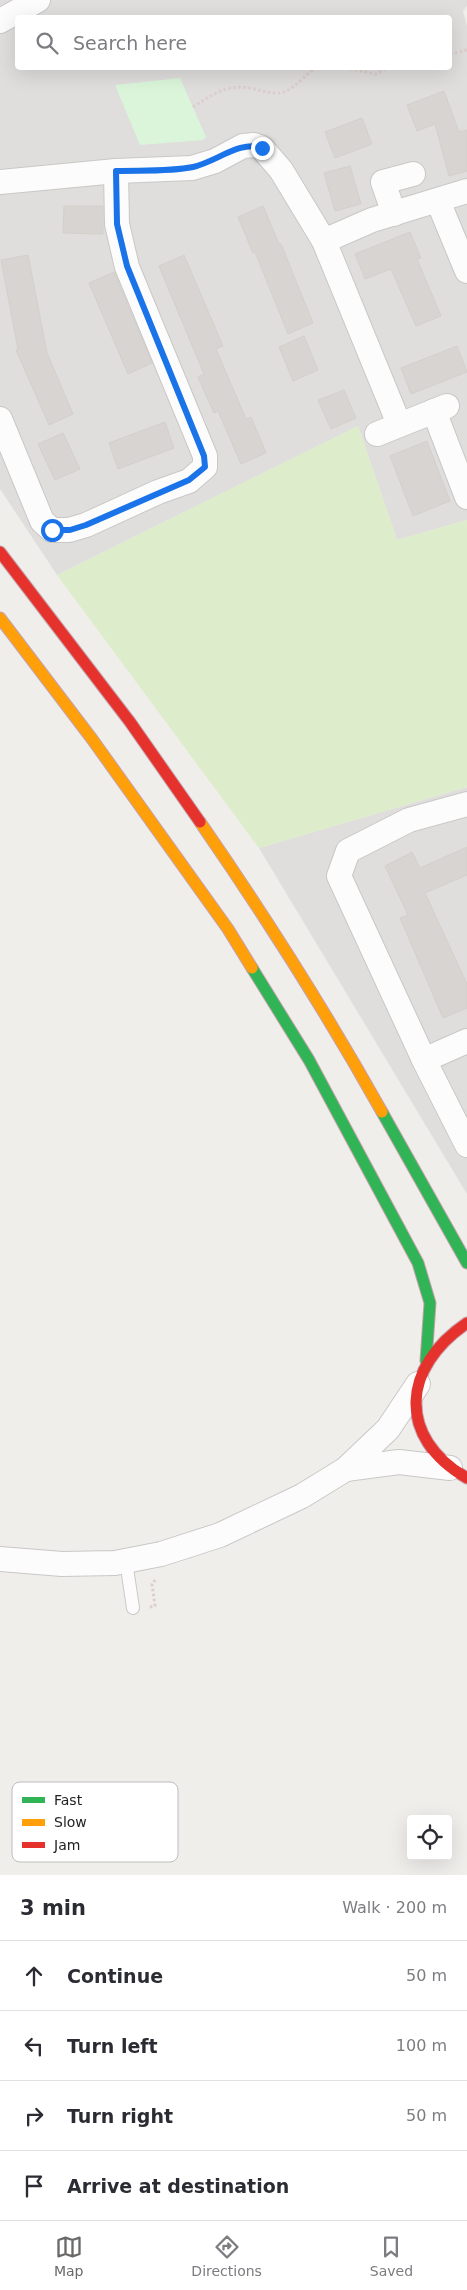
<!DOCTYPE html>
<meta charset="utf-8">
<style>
:root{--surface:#fff;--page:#f2f2f3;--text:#2b2b33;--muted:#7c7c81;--line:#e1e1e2;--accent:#6a6968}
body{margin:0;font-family:"DejaVu Sans",sans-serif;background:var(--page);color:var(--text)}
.controls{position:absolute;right:15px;bottom:15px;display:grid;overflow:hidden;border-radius:5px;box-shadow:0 5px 20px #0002}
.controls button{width:45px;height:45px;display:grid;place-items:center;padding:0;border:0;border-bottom:1px solid var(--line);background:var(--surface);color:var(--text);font:25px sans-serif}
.stop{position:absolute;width:15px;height:15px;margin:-11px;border:4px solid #1a73e8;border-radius:50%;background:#fff}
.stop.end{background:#1a73e8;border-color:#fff;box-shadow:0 1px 5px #0008}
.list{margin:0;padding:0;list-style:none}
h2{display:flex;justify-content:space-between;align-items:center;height:65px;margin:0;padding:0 20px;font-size:21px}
h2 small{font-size:16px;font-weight:400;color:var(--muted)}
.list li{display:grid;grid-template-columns:32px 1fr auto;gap:15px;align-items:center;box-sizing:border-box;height:70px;padding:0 20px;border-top:1px solid var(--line)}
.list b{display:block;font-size:19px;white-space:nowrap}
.list em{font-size:16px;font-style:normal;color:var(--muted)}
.icon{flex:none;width:28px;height:28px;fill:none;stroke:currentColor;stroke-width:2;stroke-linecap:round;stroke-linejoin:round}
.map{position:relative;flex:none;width:467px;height:1875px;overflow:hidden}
.search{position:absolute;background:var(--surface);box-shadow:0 5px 20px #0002;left:15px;right:15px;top:15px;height:55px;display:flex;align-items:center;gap:12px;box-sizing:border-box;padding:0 18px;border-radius:5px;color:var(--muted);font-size:19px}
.sheet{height:345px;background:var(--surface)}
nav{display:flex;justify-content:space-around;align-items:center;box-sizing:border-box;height:70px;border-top:1px solid var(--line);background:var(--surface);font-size:14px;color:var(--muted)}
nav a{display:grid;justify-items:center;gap:2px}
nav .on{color:var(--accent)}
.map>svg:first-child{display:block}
</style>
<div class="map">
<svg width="467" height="1875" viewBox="0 0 467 1875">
<rect width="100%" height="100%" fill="#f0eeeb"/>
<g fill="#dfdedc" fill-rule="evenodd">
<path d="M 0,0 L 467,0 L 467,6 L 463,11 L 467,26 L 467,520 L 397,540 L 358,426 L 57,575 L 0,489 ZM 18,18 L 450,18 L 450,68 L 18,68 Z"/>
<polygon points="467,787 467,1194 259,848"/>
</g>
<polygon fill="#ddeccb" points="358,426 397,540 467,520 467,787 259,848 57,575"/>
<polygon fill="#daf5da" points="180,78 206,137 203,140 140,145 115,85"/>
<g fill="#d7d4d2" stroke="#d3d0cc">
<polygon points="444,91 459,132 467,130 467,171 449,176 435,124 417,131 407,105"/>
<polygon points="362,118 372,144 335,158 325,132"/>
<polygon points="350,166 361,204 335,211 324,173"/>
<polygon points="64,206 103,206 103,234 63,233"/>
<polygon points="263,206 279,244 281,244 313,323 288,334 255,252 253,253 238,217"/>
<polygon points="410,232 421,258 417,259 441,316 416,326 391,269 365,279 355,254"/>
<polygon points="28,255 47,353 73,414 49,425 16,350 18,349 1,260"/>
<polygon points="184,255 223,346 216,349 246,419 251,417 266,453 241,464 218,411 214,413 198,377 204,374 159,266"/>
<polygon points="114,272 152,363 128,374 89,283"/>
<polygon points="304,336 318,370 293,381 279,347"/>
<polygon points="457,346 467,372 411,394 401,368"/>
<polygon points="344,390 356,418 331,429 318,400"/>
<polygon points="165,422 174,448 118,469 109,443"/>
<polygon points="63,433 80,469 55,480 38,444"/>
<polygon points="427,441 450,501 413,516 390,456"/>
<polygon points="467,847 467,875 425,893 467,984 467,1008 443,1018 400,918 408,915 385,866 412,852 420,868"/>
</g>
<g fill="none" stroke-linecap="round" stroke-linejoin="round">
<g stroke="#c9c8c7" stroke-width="14">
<polyline id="lane" points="126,1561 133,1608"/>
</g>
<g stroke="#c9c8c7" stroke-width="26">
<g id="street">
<polyline points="0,21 38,0"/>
<polyline points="0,182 116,171 192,168 215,161 243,146 254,145 262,148 281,170 324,241 399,424"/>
<polyline points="438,201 467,271"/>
<polyline points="394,214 383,182 413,174"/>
<polyline points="324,241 372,220 467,191"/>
<polyline points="434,411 467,497"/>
<polyline points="0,419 42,521 52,530 69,530 86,525 158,492 189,481 205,467 205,456 127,267 117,224 116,171"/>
<polyline points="377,434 447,406"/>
<polyline points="467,804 409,820 348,851 339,876 424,1060 467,1145"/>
<polyline points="424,1060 467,1041"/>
<polyline points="346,1469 399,1462 450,1468"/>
<polyline points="0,1559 62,1564 115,1563 161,1554 220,1535 302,1496 346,1469 388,1429 418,1384"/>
</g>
</g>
<g stroke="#c5a2ac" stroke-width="13">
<g id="fast">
<polyline points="252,968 309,1060 418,1263 430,1303 426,1361"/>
<polyline points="382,1112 467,1263"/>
</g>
</g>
<g stroke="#c5a2ac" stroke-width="13">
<g id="slow">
<polyline points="0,618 92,739 228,929 252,968"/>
<path d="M 200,822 C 265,916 326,1012 382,1112"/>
</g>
</g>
<g stroke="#c5a2ac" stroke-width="13">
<g id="jam">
<polyline points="0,552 130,722 200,822"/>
<path d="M 467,1323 C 402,1367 396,1437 467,1478"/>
</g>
</g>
<g stroke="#dccecd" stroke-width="3" stroke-dasharray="2.5 2.5" stroke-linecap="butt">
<polyline points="450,54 467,50"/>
<polyline points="345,68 376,74 387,68"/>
<path d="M 193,107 C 213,94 229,83 254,89 C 263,91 272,94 281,93 C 294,90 305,74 316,68"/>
<polyline points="150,1607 155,1606 152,1584 156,1579"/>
</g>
<use href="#lane" stroke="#fdfcfc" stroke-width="12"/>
<use href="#street" stroke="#fdfcfc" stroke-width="24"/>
<use href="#fast" stroke="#30b455" stroke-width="11"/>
<use href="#slow" stroke="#ff9f0a" stroke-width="11"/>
<use href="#jam" stroke="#e5322d" stroke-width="11"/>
</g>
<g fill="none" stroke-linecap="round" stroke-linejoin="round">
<path stroke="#1a73e8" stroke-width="6" d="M 52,530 L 70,530 L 86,525 L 189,480 L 205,467 L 204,456 L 127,266 L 117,224 L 116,171 C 140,170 169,172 193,167 C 216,162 240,140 262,148"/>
</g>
<rect x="12" y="1782" width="166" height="80" rx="8" fill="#fff" stroke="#bdbdbd" stroke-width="1"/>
<rect x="22" y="1797" width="23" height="6" fill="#30b455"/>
<rect x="22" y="1819" width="23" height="7" fill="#ff9f0a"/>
<rect x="22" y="1842" width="23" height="6" fill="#e5322d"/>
<g font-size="14" fill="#222">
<text x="54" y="1805">Fast</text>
<text x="54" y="1827">Slow</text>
<text x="54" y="1850">Jam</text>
</g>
</svg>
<div class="controls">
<button><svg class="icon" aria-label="locate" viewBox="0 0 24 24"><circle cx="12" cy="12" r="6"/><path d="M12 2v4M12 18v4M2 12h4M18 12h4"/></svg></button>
</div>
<div class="stop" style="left:52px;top:530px"></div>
<div class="stop end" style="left:262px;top:148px"></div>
<div class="search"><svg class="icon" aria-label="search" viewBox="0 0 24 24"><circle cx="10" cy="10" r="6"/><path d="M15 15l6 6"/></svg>Search here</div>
</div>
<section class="sheet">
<h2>3 min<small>Walk · 200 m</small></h2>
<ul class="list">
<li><svg class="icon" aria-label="ahead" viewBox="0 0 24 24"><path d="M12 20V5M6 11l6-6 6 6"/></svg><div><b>Continue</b></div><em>50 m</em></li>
<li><svg class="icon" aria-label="left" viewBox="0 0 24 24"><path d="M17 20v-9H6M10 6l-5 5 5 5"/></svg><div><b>Turn left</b></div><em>100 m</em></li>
<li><svg class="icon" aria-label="right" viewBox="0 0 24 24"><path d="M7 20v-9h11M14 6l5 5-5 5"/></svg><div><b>Turn right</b></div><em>50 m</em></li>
<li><svg class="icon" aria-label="arrive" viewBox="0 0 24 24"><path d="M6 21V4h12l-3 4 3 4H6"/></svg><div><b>Arrive at destination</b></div></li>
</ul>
</section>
<nav>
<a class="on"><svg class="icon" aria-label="map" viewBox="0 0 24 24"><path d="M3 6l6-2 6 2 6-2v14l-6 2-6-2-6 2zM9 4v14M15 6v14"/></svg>Map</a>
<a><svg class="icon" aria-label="directions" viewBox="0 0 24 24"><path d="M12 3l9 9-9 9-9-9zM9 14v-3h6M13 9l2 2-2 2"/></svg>Directions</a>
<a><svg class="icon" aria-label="saved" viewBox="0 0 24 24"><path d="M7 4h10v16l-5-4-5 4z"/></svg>Saved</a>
</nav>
